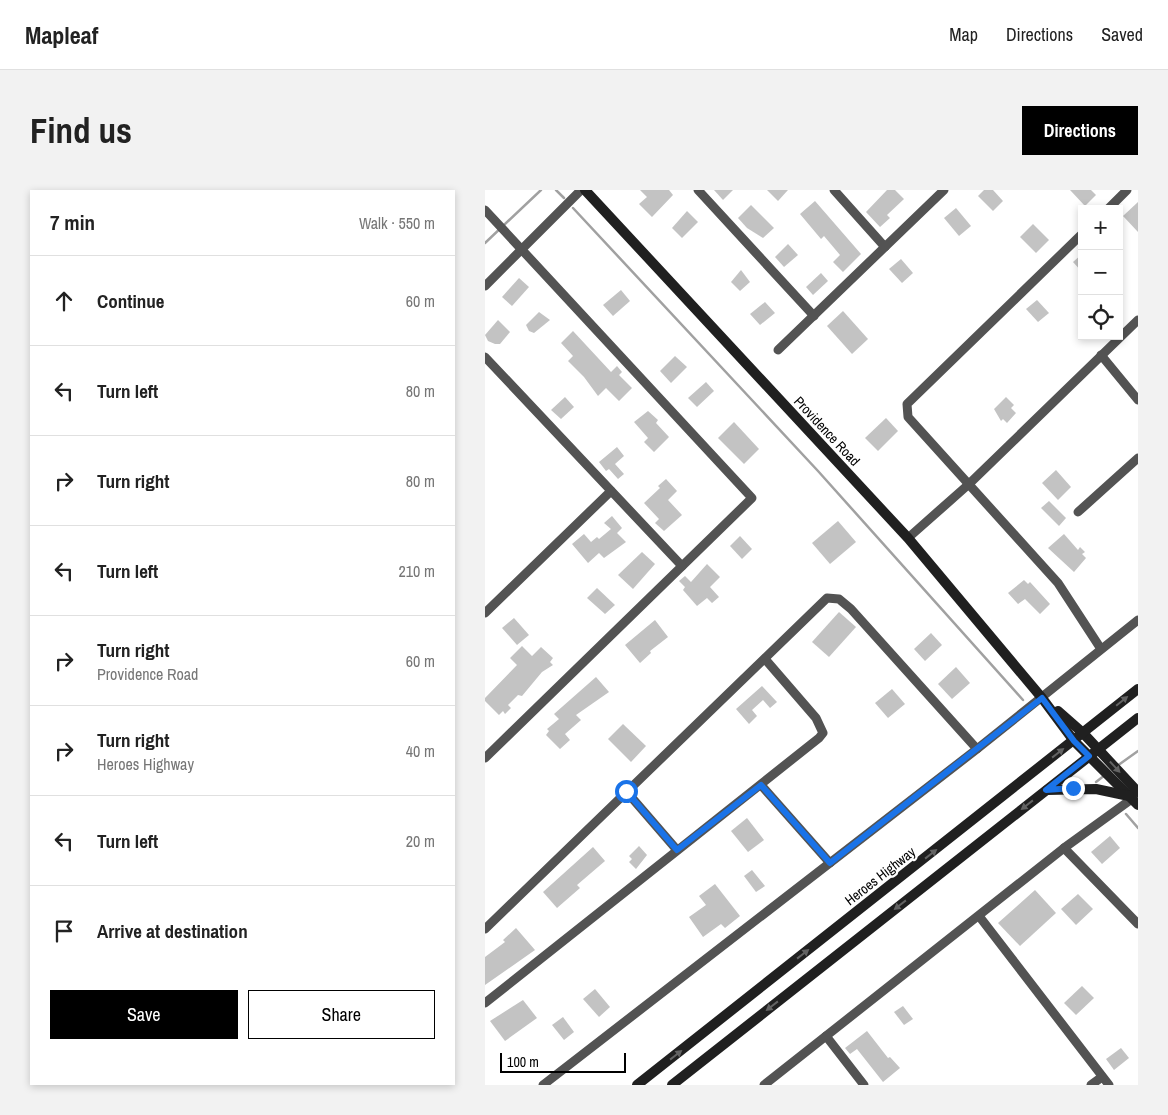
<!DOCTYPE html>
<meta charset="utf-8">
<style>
:root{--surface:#fff;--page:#f2f2f2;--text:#222;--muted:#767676;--line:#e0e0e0;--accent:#000}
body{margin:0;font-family:"Archivo Narrow",sans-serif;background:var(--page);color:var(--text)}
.controls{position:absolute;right:15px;top:15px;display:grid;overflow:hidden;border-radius:0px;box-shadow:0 2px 8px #0003}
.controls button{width:45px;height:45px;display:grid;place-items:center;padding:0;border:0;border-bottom:1px solid var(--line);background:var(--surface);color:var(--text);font:25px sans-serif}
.scale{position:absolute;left:15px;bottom:12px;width:126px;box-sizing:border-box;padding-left:5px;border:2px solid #000;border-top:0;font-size:14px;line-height:18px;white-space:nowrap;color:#000;-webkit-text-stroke:4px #fff;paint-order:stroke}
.stop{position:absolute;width:15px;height:15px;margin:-11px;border:4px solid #1a73e8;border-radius:50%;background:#fff}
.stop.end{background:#1a73e8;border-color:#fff;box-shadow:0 1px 5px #0008}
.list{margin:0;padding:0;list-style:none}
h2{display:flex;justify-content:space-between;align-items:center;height:65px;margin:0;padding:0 20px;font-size:21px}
h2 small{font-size:16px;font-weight:400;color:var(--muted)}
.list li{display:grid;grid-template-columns:32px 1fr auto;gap:15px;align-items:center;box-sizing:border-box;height:90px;padding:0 20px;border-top:1px solid var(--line)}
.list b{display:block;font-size:19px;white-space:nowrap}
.list p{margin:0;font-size:16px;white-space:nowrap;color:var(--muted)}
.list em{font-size:16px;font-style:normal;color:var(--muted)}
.actions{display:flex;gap:10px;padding:15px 20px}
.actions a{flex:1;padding:11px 0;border:1px solid var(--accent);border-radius:0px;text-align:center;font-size:18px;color:var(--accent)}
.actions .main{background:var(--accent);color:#fff}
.icon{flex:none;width:28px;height:28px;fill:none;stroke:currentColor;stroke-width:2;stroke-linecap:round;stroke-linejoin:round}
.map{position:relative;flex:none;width:653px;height:895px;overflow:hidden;border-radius:0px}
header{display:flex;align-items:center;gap:30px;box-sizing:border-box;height:70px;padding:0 25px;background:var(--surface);border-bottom:1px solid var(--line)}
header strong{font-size:24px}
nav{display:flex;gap:28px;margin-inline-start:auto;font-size:18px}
.intro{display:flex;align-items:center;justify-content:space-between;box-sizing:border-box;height:120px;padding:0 30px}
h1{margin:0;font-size:35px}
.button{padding:12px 22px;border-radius:0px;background:var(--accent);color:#fff;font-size:18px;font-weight:700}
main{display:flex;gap:30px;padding:0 30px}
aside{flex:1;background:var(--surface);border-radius:0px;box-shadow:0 2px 8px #0003}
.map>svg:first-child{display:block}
</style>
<header>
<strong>Mapleaf</strong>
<nav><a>Map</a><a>Directions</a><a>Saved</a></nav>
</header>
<div class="intro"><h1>Find us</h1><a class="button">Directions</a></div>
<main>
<aside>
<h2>7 min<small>Walk · 550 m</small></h2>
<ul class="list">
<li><svg class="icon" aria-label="ahead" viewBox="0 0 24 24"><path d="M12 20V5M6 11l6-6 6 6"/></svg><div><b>Continue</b></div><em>60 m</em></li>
<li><svg class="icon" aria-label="left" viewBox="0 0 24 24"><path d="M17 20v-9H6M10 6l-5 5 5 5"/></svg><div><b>Turn left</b></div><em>80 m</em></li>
<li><svg class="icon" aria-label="right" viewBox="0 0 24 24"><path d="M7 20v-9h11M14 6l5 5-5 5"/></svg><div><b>Turn right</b></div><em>80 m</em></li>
<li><svg class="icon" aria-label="left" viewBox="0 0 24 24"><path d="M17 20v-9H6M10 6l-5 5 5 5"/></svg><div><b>Turn left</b></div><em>210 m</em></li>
<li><svg class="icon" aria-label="right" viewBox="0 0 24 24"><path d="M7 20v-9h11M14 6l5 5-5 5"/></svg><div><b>Turn right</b><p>Providence Road</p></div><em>60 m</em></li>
<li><svg class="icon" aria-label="right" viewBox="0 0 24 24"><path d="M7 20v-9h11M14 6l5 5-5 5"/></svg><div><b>Turn right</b><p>Heroes Highway</p></div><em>40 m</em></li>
<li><svg class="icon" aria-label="left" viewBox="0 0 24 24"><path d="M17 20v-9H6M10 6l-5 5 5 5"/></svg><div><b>Turn left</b></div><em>20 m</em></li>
<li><svg class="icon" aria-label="arrive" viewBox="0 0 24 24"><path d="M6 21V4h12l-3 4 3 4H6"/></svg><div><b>Arrive at destination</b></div></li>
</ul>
<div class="actions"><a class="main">Save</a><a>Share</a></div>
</aside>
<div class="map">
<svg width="653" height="895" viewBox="0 0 653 895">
<rect width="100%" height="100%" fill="#fff"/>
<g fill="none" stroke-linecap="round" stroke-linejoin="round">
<g stroke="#a1a1a1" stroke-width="2.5">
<polyline points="71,0 79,8"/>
<polyline points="88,18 333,281 538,510"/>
<polyline points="0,53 56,0"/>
<polyline points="632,576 653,561"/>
<polyline points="611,592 620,585"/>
<polyline points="641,624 653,638"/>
</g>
</g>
<g fill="#c3c3c3">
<polygon points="155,0 184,0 188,5 167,27 154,14 162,7"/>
<polygon points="229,0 248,0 238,10"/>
<polygon points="282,0 303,0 293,11"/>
<polygon points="402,0 410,0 419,9 402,25 405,28 395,37 381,22"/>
<polygon points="499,0 508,0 518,11 508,21 493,6"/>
<polygon points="585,0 606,0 611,5 600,16"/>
<polygon points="330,11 376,64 358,82 348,72 355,65 339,46 336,49 315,24"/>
<polygon points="653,12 653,42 638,26"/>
<polygon points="266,15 289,38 278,48 262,38 253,28"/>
<polygon points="471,18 486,36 474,46 459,28"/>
<polygon points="202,21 213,32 197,48 187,38"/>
<polygon points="548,34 564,50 551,63 535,47"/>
<polygon points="303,54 313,65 299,77 290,67"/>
<polygon points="597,64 597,82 588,72"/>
<polygon points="416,69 428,83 417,93 404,79"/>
<polygon points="256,80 265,92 255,101 246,92"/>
<polygon points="336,83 343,91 328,105 321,97"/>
<polygon points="34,88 44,97 27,116 17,107"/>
<polygon points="136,100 145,111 128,126 118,115"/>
<polygon points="552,110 564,123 553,132 541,119"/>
<polygon points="280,112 290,123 275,135 265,124"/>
<polygon points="358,121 383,149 367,164 342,136"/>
<polygon points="54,122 65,130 49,143 44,141 41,135"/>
<polygon points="13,130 25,142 15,154 10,154 3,151 0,145"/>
<polygon points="88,141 126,182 132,176 137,182 134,185 147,198 134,211 121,198 113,206 99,187 83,171 88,166 76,153"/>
<polygon points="190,166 202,177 186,193 175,181"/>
<polygon points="221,192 229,201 212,217 203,208"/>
<polygon points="80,207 89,217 76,229 66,220"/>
<polygon points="521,207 529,215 526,218 531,223 522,233 518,229 516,231 509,219"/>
<polygon points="163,221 173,230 171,233 184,247 169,262 159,252 163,248 149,232"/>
<polygon points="401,228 413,241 393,261 380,248"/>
<polygon points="249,232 274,259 259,274 233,248"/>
<polygon points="132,257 139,266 130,274 139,284 133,289 124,279 121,281 114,272"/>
<polygon points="571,280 586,297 573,310 557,293"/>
<polygon points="181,289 192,301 183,310 197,325 179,341 170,333 174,329 159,313 175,298 173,296"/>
<polygon points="564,311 581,328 574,336 556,318"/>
<polygon points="127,326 137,338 132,343 141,352 119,368 114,363 103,373 87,354 99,344 106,352 112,347 114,349 126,339 119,333"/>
<polygon points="353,331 371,352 345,374 327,353"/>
<polygon points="579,344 593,360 595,357 600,362 597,364 601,368 589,382 563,358"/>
<polygon points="255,346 267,359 257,369 245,356"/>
<polygon points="157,362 170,374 148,399 133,385"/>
<polygon points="222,374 235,387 225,397 234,407 227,413 222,408 212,416 198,400 200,397 194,391 200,386 206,392"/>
<polygon points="539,390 543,394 545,392 565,414 555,424 540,409 533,414 523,403"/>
<polygon points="112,398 130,415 120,424 102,408"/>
<polygon points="354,422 371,437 344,467 327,452"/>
<polygon points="29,428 44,445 32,455 17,438"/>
<polygon points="170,430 183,447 165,461 166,463 155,473 140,455"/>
<polygon points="446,443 457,455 440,471 429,459"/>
<polygon points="37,456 47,466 56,457 68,468 65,472 68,475 57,482 37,506 33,505 23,515 26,518 20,524 18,521 14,525 0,511 0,508 32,475 25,468"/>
<polygon points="471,477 485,493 467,509 453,494"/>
<polygon points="111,487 124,502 91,525 96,530 80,544 85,550 75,559 61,545 64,541 62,539 74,529 69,524"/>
<polygon points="277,496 292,512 285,518 278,510 267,520 272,526 264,534 251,519"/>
<polygon points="407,499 420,514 403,528 390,513"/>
<polygon points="138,534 161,556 146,572 123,549"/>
<polygon points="262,628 279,650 263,662 246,641"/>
<polygon points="625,646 635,658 617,674 606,662"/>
<polygon points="154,656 162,665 151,679 144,672 147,669 144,666"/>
<polygon points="108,657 120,671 92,695 95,698 72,718 58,702"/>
<polygon points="267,680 280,696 271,702 259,686"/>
<polygon points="230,694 255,726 240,738 236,734 218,747 204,727 221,715 214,706"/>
<polygon points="550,700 571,723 535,756 513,733"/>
<polygon points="593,704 608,719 591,735 576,719"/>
<polygon points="31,738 50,760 0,795 0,767 20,752 18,750"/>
<polygon points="597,796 609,808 591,825 579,813"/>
<polygon points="110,799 125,817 114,827 98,809"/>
<polygon points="38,810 52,828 20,851 5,831"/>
<polygon points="418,816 428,829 419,835 409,822"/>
<polygon points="78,827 89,842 79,850 67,835"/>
<polygon points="382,841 403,868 405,867 415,878 398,892 372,859 365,864 360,858"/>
<polygon points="636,858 644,868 629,880 621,869"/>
</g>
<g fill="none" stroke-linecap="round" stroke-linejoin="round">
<g stroke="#535353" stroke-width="9">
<polyline points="213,0 329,126"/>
<polyline points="349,0 400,57"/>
<polyline points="623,19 642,0"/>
<polyline points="0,20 267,308 0,568"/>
<polyline points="597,44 422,214 423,227 573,393 616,459"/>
<polyline points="0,96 96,0"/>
<polyline points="293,160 459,0"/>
<polyline points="616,165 653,210"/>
<polyline points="0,167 197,376"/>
<polyline points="593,322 653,268"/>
<polyline points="423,348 484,294 653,130"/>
<polyline points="0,423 126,301"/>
<polyline points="276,595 345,673"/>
<polyline points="141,601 192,660"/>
<polyline points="579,658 653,734"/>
<polyline points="494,726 624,895"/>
<polyline points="0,739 342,408 354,409 366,419 492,559"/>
<polyline points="0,813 334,548 338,543 331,528 280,469"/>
<polyline points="341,846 379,895"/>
<polyline points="58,895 492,559 653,430"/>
<polyline points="279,895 579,658 651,606"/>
<polyline points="606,895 617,887"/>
</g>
<g stroke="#202020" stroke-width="10">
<polyline points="100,0 423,348 557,508 589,551 653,615"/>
<polyline points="573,521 598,543 653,602"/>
<polyline points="562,600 611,599 644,606"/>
<polyline points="152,895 653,499"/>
<polyline points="187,895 653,528"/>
</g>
</g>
<defs><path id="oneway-solid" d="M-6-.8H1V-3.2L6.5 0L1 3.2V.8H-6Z" transform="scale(1.25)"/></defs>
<g fill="#636363">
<use href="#oneway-solid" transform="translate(637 511) rotate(-39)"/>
<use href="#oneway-solid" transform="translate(573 563) rotate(-38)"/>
<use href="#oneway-solid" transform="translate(630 577) rotate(47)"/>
<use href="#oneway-solid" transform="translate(542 615) rotate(142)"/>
<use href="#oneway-solid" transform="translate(446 664) rotate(-38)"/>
<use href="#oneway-solid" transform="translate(415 715) rotate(142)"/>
<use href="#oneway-solid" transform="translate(318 764) rotate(-38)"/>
<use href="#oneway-solid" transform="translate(287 816) rotate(142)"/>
<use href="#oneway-solid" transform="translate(191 865) rotate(-38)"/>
</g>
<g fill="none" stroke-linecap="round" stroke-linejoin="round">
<polyline stroke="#1a73e8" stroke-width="6" points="141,601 192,660 276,595 345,673 557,508 589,551 604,566 561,600 588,598"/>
</g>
<g text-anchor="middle" stroke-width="4.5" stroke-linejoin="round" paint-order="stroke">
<g font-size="14" fill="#000" stroke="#fff">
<text transform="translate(342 241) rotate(47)" y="5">Providence Road</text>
<text transform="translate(395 686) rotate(-38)" y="5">Heroes Highway</text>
</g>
</g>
</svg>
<div class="controls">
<button>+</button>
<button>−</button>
<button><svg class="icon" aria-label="locate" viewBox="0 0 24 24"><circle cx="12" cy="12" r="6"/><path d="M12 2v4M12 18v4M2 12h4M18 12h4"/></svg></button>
</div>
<div class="scale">100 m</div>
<div class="stop" style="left:141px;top:601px"></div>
<div class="stop end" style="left:588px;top:598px"></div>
</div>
</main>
